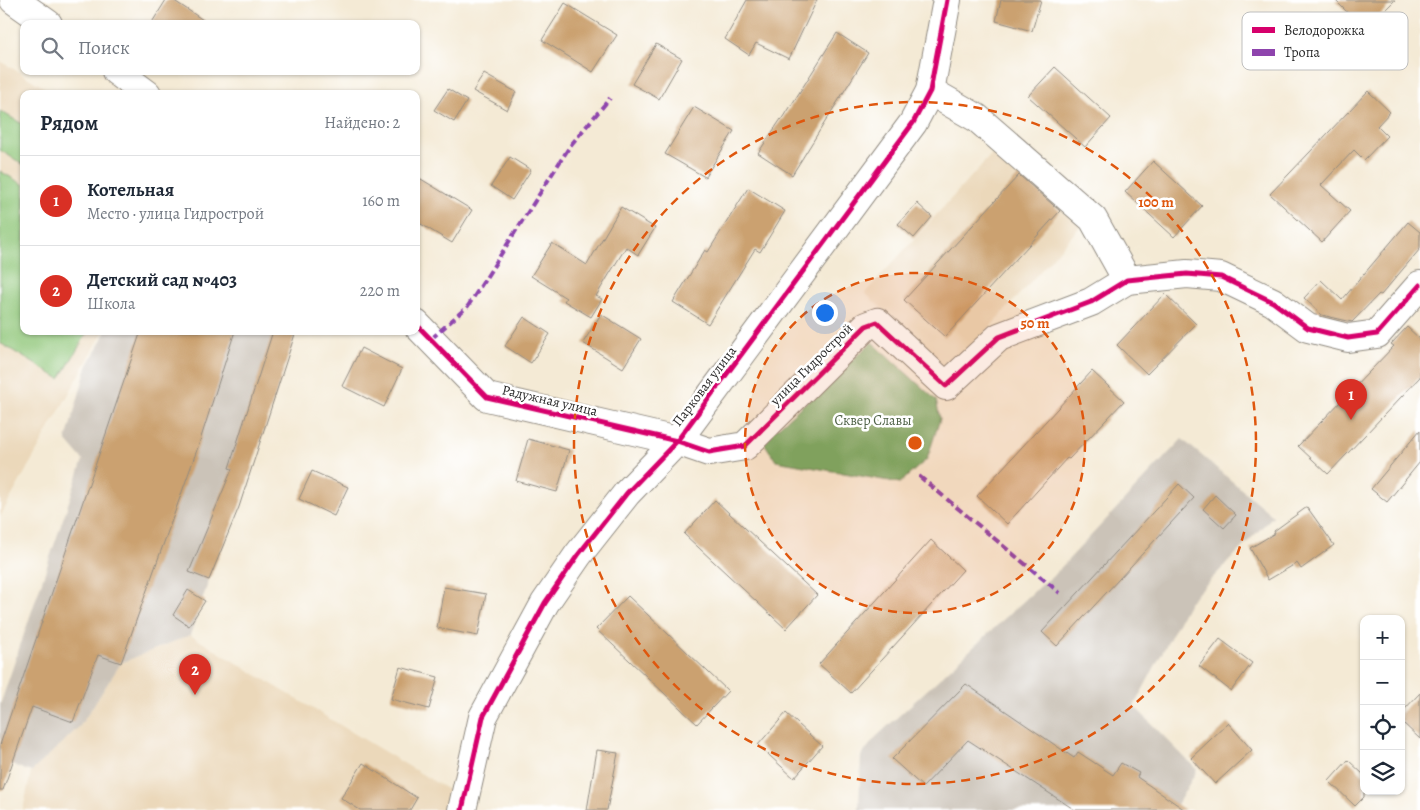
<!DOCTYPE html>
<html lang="ru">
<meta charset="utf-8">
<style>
:root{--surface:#fff;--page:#f2f2f3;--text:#1f2937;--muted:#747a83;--line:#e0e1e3;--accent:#d93025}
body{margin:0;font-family:Alegreya,serif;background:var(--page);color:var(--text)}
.controls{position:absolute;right:15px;bottom:15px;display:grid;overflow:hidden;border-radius:10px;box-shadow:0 1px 4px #0004}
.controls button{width:45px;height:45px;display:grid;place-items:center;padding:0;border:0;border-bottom:1px solid var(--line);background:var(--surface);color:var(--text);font:25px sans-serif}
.you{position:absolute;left:824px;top:312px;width:18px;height:18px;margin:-12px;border:4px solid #fff;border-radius:50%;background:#1a73e8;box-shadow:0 0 0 8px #1a73e833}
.badge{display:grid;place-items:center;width:32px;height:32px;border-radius:50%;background:var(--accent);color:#fff;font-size:16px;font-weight:700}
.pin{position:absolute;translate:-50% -41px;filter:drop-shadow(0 1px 2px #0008)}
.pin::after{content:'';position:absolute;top:26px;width:18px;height:15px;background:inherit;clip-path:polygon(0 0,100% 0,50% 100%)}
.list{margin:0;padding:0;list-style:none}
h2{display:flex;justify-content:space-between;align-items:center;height:65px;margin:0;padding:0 20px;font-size:21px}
h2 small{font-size:16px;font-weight:400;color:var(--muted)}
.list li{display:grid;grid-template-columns:32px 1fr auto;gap:15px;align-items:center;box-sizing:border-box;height:90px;padding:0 20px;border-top:1px solid var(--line)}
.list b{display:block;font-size:19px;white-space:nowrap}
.list p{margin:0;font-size:16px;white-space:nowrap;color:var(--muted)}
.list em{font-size:16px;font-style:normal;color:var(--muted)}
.icon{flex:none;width:28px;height:28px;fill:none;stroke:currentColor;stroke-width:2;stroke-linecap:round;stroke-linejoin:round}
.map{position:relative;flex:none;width:1420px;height:810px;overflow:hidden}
.search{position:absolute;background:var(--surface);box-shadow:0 1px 4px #0004;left:20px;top:20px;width:400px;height:55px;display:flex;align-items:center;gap:12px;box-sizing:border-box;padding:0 18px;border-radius:10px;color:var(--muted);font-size:19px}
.panel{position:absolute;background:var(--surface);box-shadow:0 1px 4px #0004;left:20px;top:90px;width:400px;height:245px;border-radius:10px}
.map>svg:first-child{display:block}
</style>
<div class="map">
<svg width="1420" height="810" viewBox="0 0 1420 810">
<rect width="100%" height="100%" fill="#fff"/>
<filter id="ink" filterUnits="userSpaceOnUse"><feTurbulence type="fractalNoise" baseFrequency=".02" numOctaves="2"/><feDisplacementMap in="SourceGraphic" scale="10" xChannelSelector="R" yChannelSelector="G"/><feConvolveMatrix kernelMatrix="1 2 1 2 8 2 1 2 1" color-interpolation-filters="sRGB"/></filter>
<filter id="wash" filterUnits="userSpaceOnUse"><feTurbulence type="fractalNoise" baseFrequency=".0096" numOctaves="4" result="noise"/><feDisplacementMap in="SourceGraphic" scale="20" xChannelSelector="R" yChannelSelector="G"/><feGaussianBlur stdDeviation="1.12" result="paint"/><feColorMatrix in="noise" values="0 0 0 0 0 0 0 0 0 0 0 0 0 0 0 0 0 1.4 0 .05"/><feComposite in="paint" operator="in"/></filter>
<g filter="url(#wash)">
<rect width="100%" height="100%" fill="#f4ead5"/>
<g fill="#ebd8ba">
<polygon points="0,61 55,94 24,94 24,331 104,331 0,517"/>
<polygon points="1000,145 1086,220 957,364 949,368 943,366 865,293"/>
<polygon points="190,635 450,791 446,810 23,810 31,772 80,726 121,663"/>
</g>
<g fill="#cbc3b8">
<polygon points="106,331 296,331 240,503 209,580 190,635 121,663 80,726 31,772 0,760 0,705 83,460 66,440 87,367"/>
<polygon points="1182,439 1273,516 1189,602 1134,706 1197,770 1174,810 859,810 861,756 876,737 1040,586 1052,577"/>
</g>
<g fill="#8fc678" stroke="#5d7852">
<polygon points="0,111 24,125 24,165 0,150"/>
<polygon points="0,171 24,185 24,331 88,331 60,379 0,343"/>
</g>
<polygon fill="#73ab68" stroke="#4f6b4a" points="872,342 936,400 940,419 927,459 900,483 776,461 763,441"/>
<g id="blocks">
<g fill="#cba170">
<polygon points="166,0 173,0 209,24 151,24"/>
<polygon points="747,0 817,0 789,59 756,43 749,55 725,39"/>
<polygon points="1001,0 1041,0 1032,31 996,21"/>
<polygon points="1335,0 1395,0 1365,30"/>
<polygon points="565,3 617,35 593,72 542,40"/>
<polygon points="837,33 868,53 792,175 758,153 781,119 782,120"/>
<polygon points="656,44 682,59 659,99 632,84"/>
<polygon points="1055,67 1111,118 1085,147 1028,96"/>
<polygon points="484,74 516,92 507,110 473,91"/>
<polygon points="448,89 467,101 454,122 434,110"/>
<polygon points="1368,91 1390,112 1377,126 1387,136 1364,160 1354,150 1321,185 1350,211 1322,242 1270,194"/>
<polygon points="694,107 734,131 705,177 665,154"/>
<polygon points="510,157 531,170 512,200 491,186"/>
<polygon points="1153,161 1202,206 1174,237 1125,192"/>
<polygon points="1019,175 1060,211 945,337 904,300"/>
<polygon points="416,176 472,210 452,243 416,221"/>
<polygon points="748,188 785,211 760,252 755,249 708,324 673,302 705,250 708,252"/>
<polygon points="917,203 932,217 914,238 898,224"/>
<polygon points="621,207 655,228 638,255 626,247 596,296 602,299 591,317 564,301 566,298 531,276 552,243 587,265"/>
<polygon points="1408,222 1420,232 1420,249 1381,295 1379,294 1352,322 1322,315 1304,298 1321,280 1342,300"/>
<polygon points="1165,294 1196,324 1147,374 1117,345"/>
<polygon points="601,314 641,339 623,368 583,343"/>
<polygon points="524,317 550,334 531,363 505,346"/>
<polygon points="1407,327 1420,339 1420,377 1328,474 1298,446 1394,346 1391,344"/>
<polygon points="141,331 235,331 198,447 121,663 98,655 73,722 32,707 3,790 0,790 0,745"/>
<polygon points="273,331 296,331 239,507 209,580 189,572 232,469 229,468"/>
<polygon points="361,348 402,369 384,407 342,386"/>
<polygon points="1092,371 1124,401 1069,459 1067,458 1007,524 977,496"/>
<polygon points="1420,430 1420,462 1387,502 1371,489"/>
<polygon points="528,439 569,450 557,492 516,481"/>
<polygon points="312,471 348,487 334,516 299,499"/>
<polygon points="1179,484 1194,498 1057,646 1042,632"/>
<polygon points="1215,495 1236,515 1224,528 1203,509"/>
<polygon points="715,500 817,595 786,629 684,534"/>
<polygon points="1307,507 1334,545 1301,569 1297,563 1268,580 1250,548 1275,533 1274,531"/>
<polygon points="931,540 963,570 851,693 819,664"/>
<polygon points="444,587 486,594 478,636 437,628"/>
<polygon points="188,590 205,601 189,626 173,615"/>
<polygon points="628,596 728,691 697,724 596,629"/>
<polygon points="1220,639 1252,663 1231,691 1199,666"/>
<polygon points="400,667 438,677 429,709 391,699"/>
<polygon points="966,684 1074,758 1078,752 1113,775 1121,763 1139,773 1137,777 1185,810 1075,810 968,740 923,787 892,759"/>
<polygon points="1420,693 1420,739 1401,721 1401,713"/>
<polygon points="786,713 822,746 794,778 758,745"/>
<polygon points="1228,723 1252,750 1215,784 1191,758"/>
<polygon points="597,750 618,753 607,810 587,810"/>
<polygon points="1348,760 1364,775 1364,797 1355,806 1329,781"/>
<polygon points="363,763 417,798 410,810 360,810 341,798"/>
</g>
</g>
</g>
<g filter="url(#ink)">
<use href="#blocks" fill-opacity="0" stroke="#908a80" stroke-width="1"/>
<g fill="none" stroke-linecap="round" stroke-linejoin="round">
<g stroke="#908a80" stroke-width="30">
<g id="minor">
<polyline points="14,0 48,24"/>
<polyline points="116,71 147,94"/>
<polyline points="930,91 977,118 1093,219 1127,280"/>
<polyline points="416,324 487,397 677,441 709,452 745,446 866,326 877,322 946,386 999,337 1091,302 1127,280 1187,274 1221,277 1273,302 1308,328 1348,338 1377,334 1420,285"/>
<polyline points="462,810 483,717 545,603 578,555 627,493 677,441 913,123 930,91 947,0"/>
</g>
</g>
<use href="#minor" stroke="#fff" stroke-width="28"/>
<g stroke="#8e44ad" stroke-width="4" stroke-dasharray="8 4" stroke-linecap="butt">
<polyline points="431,339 468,306 570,146 610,98"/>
<polyline points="919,476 1060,593"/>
</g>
<g stroke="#fff" stroke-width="8">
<g id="cycleway">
<polyline points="416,324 487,397 677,441 709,452 745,446 866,326 877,322 946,386 999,337 1091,302 1127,280 1187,274 1221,277 1273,302 1308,328 1348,338 1377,334 1420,285"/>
<polyline points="462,810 483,717 545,603 578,555 627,493 677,441 913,123 930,91 947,0"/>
</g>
</g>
<use href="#cycleway" stroke="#d6006c" stroke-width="5"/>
</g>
</g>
<circle cx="915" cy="443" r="170" fill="#df570e" fill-opacity=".12"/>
<g fill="none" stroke="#df570e" stroke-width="2.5" stroke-dasharray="9 6">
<circle cx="915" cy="443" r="170"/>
<circle cx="915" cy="443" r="341"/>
</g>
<g text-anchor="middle" stroke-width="5" stroke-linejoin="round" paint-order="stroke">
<g font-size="14" fill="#2b2b2b" stroke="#fff">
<text transform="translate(811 364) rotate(-45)" y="5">улица Гидрострой</text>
<text transform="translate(704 386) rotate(-53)" y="5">Парковая улица</text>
<text transform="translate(550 400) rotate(13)" y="5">Радужная улица</text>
</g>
<g font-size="14" fill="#4e6146" stroke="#fff">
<text x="873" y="425">Сквер Славы</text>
</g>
</g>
<rect x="1242" y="12" width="166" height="58" rx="8" fill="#fff" stroke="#bfbfbf" stroke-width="1"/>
<rect x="1252" y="27" width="23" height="6" fill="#d6006c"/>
<rect x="1252" y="49" width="23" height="7" fill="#8e44ad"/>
<g font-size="14" fill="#2b2b2b">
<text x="1284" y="35">Велодорожка</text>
<text x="1284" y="57">Тропа</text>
</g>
<circle cx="915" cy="443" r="8" fill="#df570e" stroke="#fff" stroke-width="2.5"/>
<g font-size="15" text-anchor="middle" font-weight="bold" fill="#df570e" stroke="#fff" stroke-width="5" stroke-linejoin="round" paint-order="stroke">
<text x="1156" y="207">100 m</text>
<text x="1035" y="328">50 m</text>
</g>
</svg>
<div class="controls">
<button>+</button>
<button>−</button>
<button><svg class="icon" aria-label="locate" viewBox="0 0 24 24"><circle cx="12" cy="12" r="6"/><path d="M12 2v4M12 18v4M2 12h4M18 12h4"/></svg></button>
<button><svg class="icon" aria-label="layers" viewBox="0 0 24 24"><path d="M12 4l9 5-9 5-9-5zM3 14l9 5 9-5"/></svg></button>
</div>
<div class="you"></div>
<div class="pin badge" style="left:1351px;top:420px">1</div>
<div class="pin badge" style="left:195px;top:695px">2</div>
<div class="search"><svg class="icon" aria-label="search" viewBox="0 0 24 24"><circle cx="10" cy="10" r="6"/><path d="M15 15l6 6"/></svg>Поиск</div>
<section class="panel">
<h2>Рядом<small>Найдено: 2</small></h2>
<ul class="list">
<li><span class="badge">1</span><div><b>Котельная</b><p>Место · улица Гидрострой</p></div><em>160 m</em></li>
<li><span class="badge">2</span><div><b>Детский сад №403</b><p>Школа</p></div><em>220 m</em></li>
</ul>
</section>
</div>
